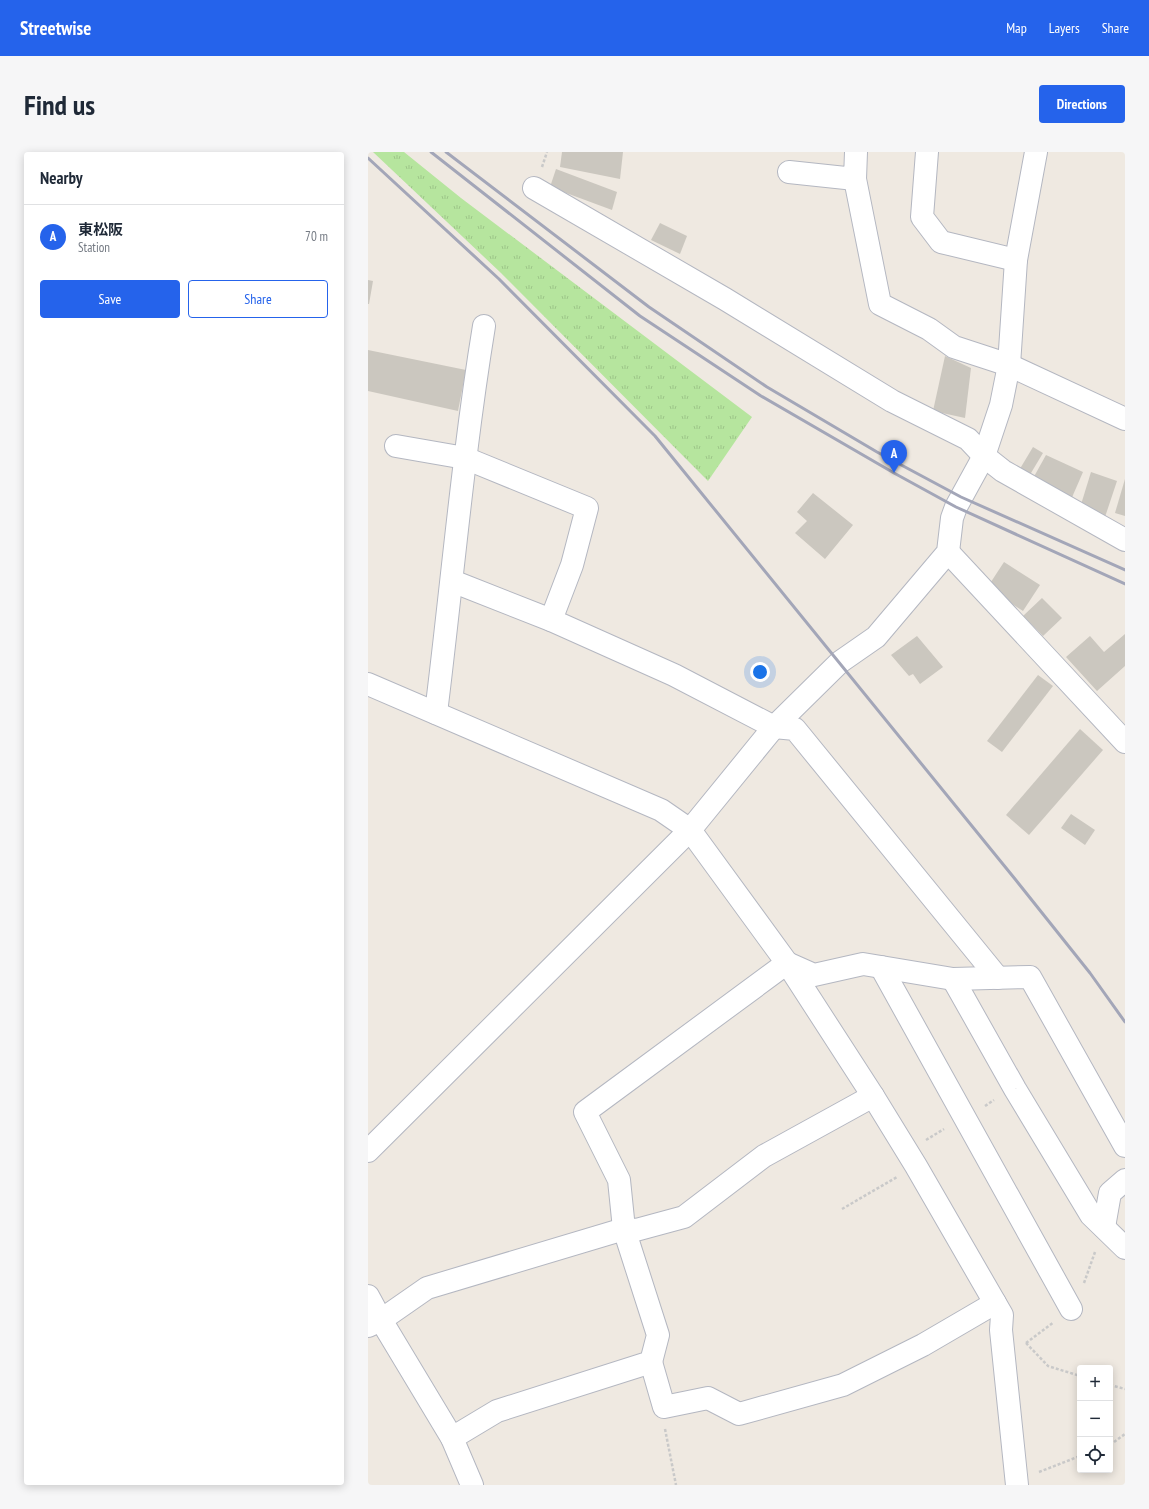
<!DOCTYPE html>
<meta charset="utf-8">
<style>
:root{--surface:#fff;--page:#f6f6f7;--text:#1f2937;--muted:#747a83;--line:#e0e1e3;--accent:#2563eb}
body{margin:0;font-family:"PT Sans Narrow","Noto Sans JP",sans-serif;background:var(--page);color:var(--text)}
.controls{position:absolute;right:12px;bottom:12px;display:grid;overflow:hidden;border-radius:4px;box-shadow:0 2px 10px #0003}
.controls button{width:36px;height:36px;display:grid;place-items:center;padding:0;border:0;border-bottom:1px solid var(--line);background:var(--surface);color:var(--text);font:20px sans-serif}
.you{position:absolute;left:392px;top:520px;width:14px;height:14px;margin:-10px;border:3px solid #fff;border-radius:50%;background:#1a73e8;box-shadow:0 0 0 6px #1a73e833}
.badge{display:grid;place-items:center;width:26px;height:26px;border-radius:50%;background:var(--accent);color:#fff;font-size:13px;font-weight:700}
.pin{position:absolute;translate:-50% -33px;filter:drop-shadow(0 1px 2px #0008)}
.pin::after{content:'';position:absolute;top:21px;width:14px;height:12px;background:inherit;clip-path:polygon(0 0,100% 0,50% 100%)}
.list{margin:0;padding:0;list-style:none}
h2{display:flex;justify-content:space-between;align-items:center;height:52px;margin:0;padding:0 16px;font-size:17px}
h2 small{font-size:13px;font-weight:400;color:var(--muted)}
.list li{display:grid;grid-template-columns:26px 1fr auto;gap:12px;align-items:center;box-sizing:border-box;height:64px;padding:0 16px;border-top:1px solid var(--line)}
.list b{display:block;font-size:15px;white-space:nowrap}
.list p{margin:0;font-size:13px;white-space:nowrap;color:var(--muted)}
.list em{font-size:13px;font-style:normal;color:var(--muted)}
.actions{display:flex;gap:8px;padding:12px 16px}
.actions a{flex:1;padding:9px 0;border:1px solid var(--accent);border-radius:4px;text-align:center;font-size:14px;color:var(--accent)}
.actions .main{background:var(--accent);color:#fff}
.icon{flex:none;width:22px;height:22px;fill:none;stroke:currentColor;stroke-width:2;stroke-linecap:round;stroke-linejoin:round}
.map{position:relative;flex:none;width:757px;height:1333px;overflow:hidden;border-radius:4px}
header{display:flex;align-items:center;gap:24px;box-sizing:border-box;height:56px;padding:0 20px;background:var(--accent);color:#fff}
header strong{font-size:19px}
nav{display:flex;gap:22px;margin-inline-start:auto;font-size:14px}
.intro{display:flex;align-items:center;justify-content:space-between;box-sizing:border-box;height:96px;padding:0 24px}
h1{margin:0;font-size:28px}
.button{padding:10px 18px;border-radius:4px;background:var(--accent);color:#fff;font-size:14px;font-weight:700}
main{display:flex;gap:24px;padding:0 24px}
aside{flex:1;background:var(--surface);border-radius:4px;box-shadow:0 2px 10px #0003}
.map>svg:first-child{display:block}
</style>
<header>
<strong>Streetwise</strong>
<nav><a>Map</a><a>Layers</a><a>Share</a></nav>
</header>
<div class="intro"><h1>Find us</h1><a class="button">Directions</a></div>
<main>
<aside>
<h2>Nearby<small></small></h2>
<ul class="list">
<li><span class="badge">A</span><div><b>東松阪</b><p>Station</p></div><em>70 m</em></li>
</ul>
<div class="actions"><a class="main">Save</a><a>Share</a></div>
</aside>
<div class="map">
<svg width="757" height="1333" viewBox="0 0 757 1333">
<defs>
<pattern id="grass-tufts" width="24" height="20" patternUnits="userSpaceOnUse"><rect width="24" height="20" fill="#b6e59e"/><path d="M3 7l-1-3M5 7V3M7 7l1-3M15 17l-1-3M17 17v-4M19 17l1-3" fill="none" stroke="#9dc588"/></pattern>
</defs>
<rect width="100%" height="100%" fill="#efe9e1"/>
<polygon fill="url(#grass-tufts)" points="5,0 36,0 93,46 384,265 340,329 133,121"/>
<g fill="#cbc7bf">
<polygon points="194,0 255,0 252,27 192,15"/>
<polygon points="188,17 249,40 244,58 182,35"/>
<polygon points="292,71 319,84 312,102 283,88"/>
<polygon points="0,128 5,129 1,152 0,152"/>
<polygon points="0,198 98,218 90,259 0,239"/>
<polygon points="577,204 603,216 597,266 565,259"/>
<polygon points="665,295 675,301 660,326 650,320"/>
<polygon points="678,303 715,320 702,350 663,330"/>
<polygon points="723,320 749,329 736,368 711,359"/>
<polygon points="757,327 757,364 747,361"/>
<polygon points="445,341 485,373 457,407 427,381 439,369 429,360"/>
<polygon points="636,410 672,433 655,459 619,436"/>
<polygon points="674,446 694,466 675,484 655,464"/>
<polygon points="757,482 757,514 729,539 698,505 722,484 736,500"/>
<polygon points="549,484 575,515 552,532 545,522 541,524 523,503"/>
<polygon points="670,523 685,534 634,600 619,589"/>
<polygon points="712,577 735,598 661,683 638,663"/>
<polygon points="703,662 727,678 717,693 693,676"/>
</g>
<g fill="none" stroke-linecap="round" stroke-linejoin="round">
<g stroke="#b4b7c1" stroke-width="24">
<g id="street">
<polyline points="559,0 554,65 573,90 648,108"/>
<polyline points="421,20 487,27 488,0"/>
<polyline points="487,27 512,152 561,177 586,195 641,213 757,267"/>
<polyline points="166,36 357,147 524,249 600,287 616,304 635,319 757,388"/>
<polyline points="28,294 97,306 219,356 204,413 183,468 306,523 406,575 427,577 630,826"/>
<polyline points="580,400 757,590"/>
<polyline points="84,429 183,468"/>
<polyline points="0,532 293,658 322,678 419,811 505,944 548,1014 634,1163 633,1178 649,1333"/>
<path d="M 68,561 C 84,432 95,302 116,174"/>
<polyline points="419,811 446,823 495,812 585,827 662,825 757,994"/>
<polyline points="513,815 703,1157"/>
<polyline points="585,827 647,937 723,1063 757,1096"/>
<polyline points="0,999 322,678 406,575 472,510 508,485 580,400 584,366 588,355 616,304 633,253 641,213 648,108 668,0"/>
<polyline points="736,1075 742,1041 757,1028"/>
<polyline points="0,1144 13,1168 84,1286 104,1333"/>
<polyline points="0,1174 13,1168 59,1136 256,1077 268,1078 316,1065 396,1004 505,944"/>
<polyline points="283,1210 296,1255 340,1246 371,1262 475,1233 555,1193 627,1151"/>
<polyline points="84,1286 129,1259 283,1210 290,1183 256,1077 251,1028 217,960 419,811"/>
</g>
</g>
<g stroke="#c9c9c9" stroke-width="2.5" stroke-dasharray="3 2" stroke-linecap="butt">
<polyline points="174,15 179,0"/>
<polyline points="617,954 626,948"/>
<polyline points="558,988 576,977"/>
<polyline points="474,1057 529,1025"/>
<polyline points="716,1131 727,1100"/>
<polyline points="658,1191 686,1170"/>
<polyline points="658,1191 680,1214 712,1224"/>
<polyline points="742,1233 757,1237"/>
<polyline points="297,1277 308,1333"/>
<polyline points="742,1293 757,1282"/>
<polyline points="671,1320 712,1304"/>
</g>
<use href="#street" stroke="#fff" stroke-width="22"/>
<g stroke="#a3a6b8" stroke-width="3">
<polyline points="63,0 272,164 393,244 526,321 588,355 757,432"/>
<polyline points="78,0 281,155 399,235 509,300 593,345 757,418"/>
<polyline points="0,6 131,127 287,284 647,727 722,821 757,870"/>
</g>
</g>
</svg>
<div class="controls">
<button>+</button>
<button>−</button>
<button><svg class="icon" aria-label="locate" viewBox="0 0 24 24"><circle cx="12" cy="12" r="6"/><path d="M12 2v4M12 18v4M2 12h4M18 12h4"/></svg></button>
</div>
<div class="you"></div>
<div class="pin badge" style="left:526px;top:321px">A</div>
</div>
</main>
